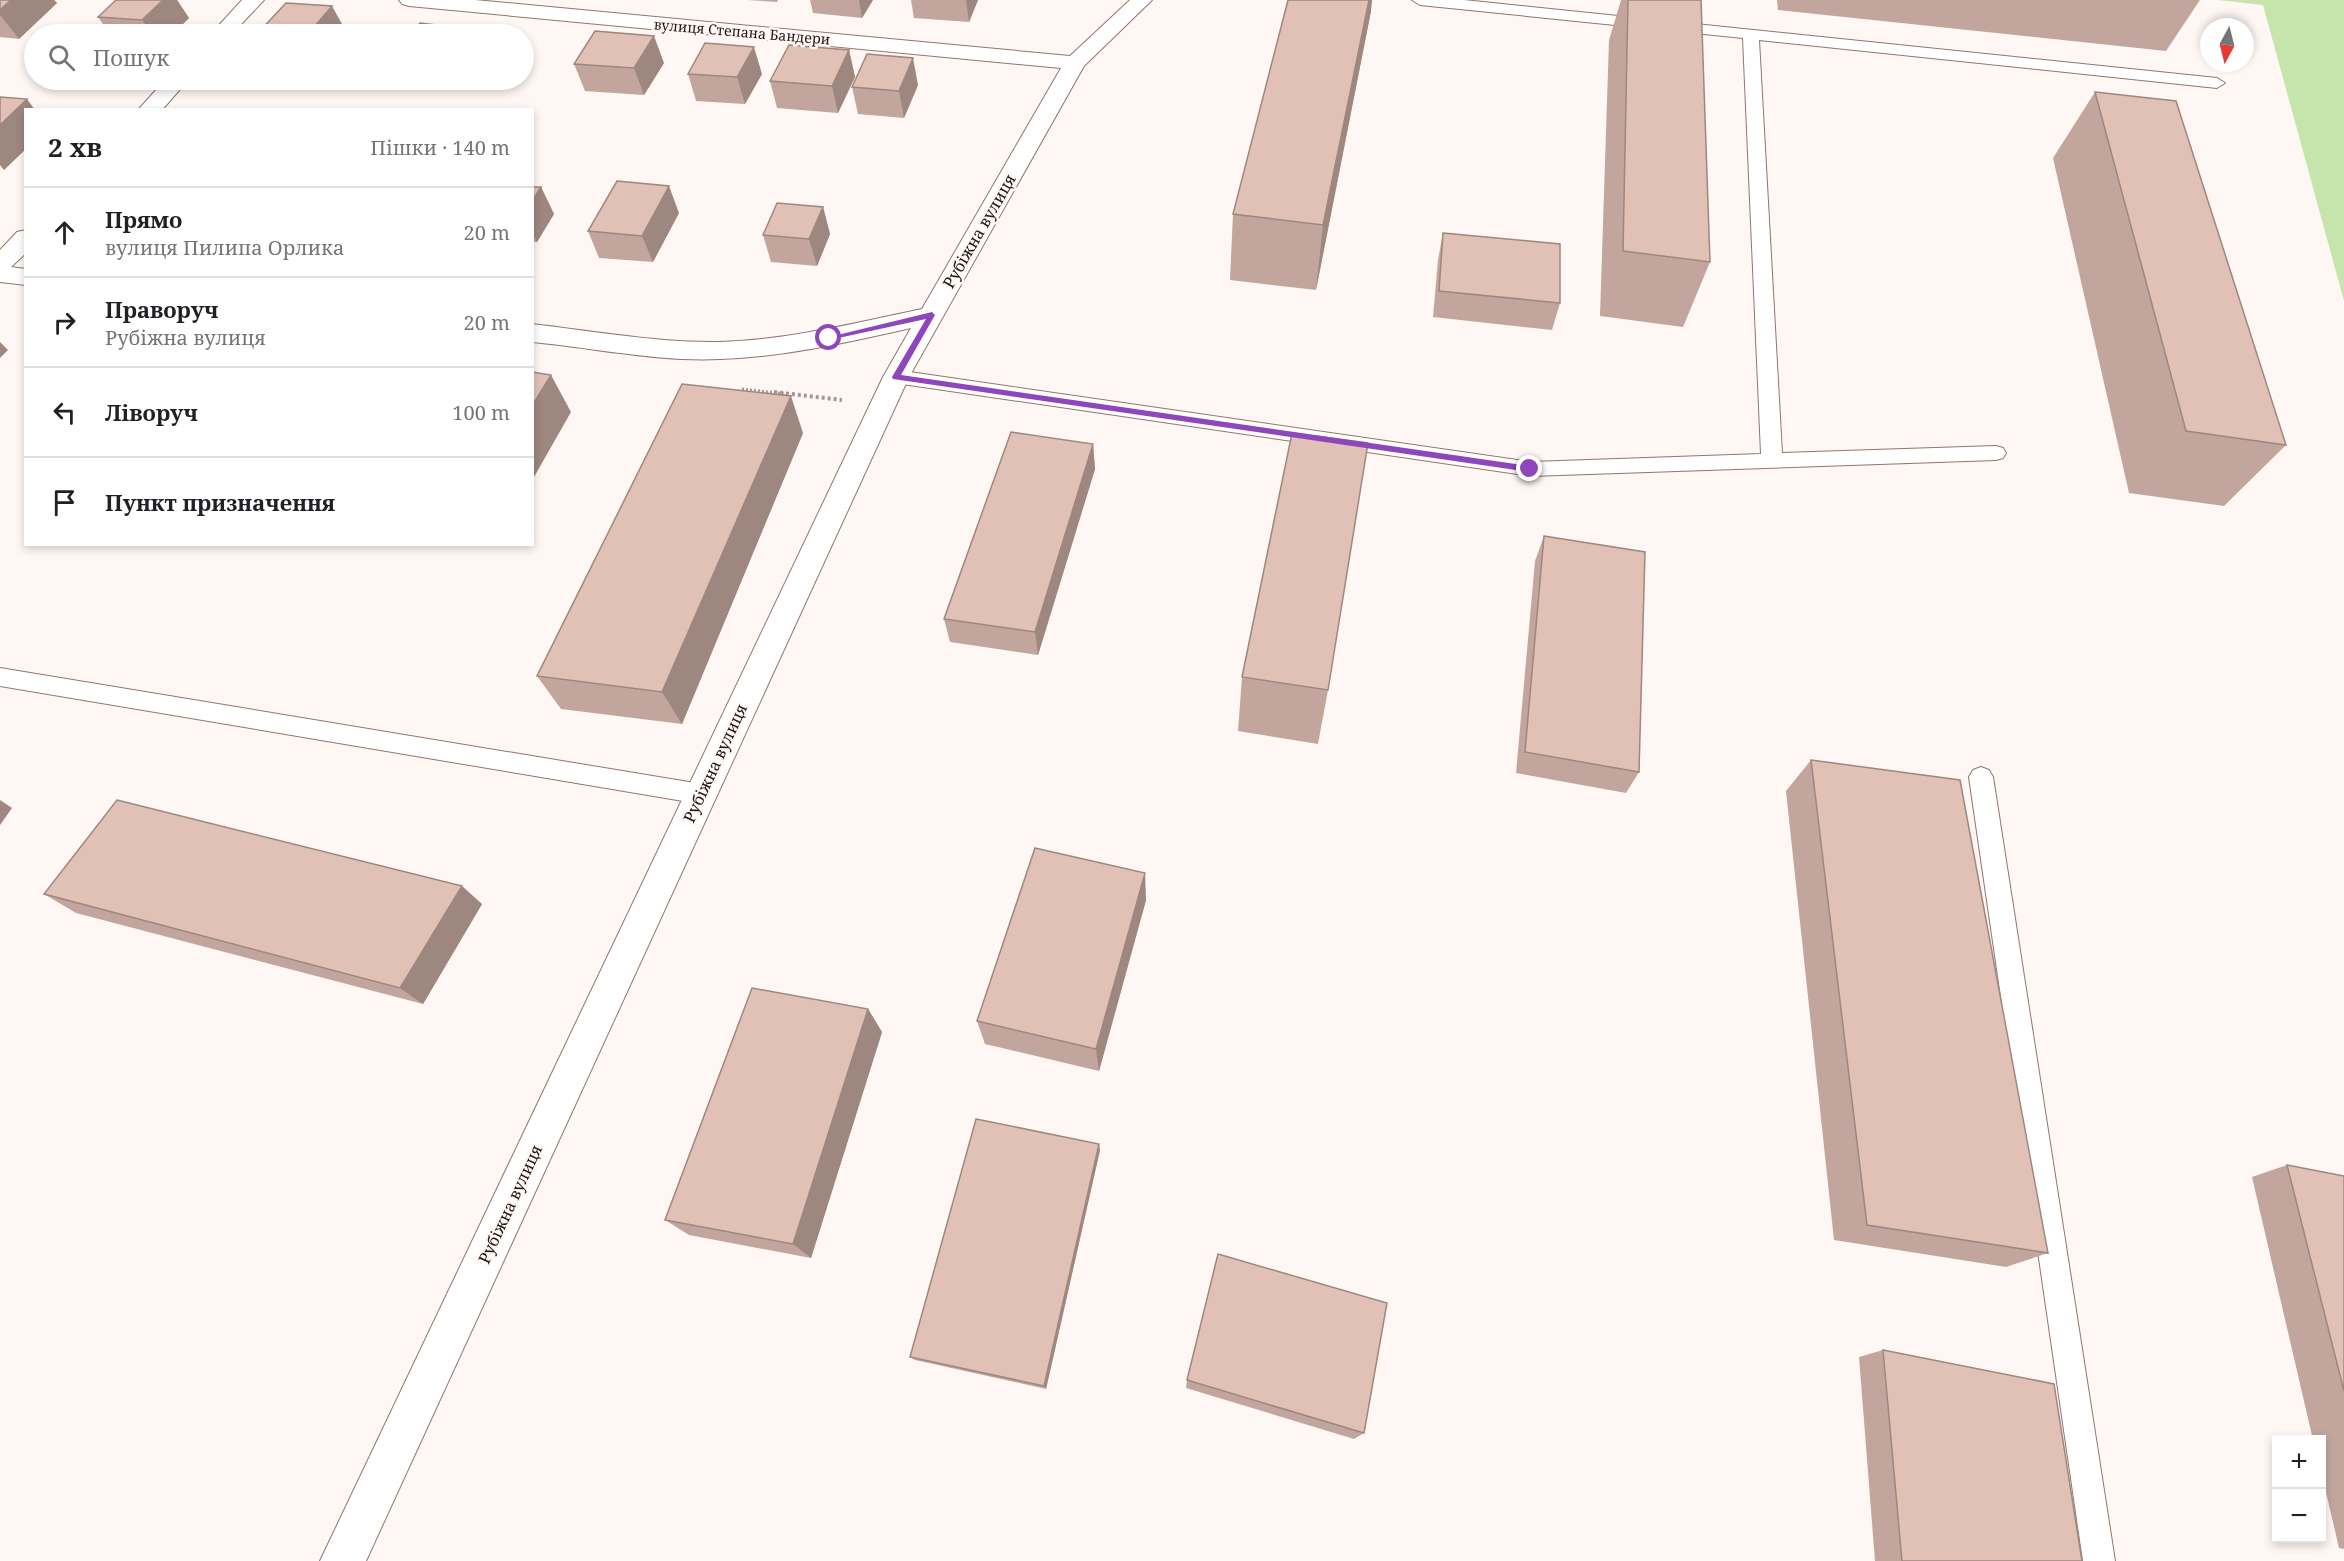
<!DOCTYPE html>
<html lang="uk">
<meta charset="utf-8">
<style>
:root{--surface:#fff;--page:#f6f6f6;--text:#202124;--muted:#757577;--line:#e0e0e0}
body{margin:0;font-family:"Noto Serif",serif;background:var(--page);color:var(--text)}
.controls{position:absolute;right:18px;bottom:18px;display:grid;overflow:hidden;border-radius:0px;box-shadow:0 3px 9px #0003}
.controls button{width:54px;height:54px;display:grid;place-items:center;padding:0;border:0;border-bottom:2px solid var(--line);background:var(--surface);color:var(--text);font:30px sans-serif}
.compass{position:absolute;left:2200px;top:18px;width:54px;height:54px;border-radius:50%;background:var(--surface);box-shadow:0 3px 9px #0003;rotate:187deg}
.stop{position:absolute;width:18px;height:18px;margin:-14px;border:4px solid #8e47bb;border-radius:50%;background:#fff}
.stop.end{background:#8e47bb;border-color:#fff;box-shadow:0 2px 6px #0008}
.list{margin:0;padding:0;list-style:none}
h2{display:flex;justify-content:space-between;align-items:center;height:78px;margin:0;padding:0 24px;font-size:26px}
h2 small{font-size:20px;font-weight:400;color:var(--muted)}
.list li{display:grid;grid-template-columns:39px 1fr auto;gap:18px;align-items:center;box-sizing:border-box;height:90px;padding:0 24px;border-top:2px solid var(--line)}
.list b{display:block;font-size:22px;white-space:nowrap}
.list p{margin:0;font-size:20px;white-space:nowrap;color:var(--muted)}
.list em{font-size:20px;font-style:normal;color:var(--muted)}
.icon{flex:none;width:33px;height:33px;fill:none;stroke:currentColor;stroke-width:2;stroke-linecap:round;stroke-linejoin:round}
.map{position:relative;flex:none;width:2344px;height:1561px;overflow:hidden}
.search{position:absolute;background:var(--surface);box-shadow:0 3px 9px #0003;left:24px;top:24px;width:510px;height:66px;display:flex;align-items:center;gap:15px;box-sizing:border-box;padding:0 21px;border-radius:33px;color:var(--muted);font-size:22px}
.panel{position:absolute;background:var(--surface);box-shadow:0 3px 9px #0003;left:24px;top:108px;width:510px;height:438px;border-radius:0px}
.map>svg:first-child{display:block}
</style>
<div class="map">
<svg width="2344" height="1561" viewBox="0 0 2344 1561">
<rect width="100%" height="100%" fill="#fef7f4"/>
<polygon fill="#c5e5ad" points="2218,0 2344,0 2344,301 2263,5"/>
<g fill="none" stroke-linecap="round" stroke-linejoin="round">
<g stroke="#93756b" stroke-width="2">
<g id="service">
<polygon points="1412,0 1464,0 2217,78 2225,83 2217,88 1759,40 1782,453 1996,446 2003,448 2006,453 2003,458 1996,460 1531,476 889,382 886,377 889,372 896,370 1531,462 1761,454 1743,38 1420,5"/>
<polygon points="0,668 701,784 710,787 713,794 710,801 701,804 0,686"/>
<polygon points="1981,767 1989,770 1993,777 2115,1561 2083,1561 1969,777 1973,770"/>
</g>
</g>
<g stroke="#93756b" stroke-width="2">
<g id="minor">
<polygon points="242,0 264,0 232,34 211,34"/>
<path d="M 399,0 L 475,0 L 1070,56 L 1130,0 L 1152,0 L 1084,66 L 909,377 L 366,1561 L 320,1561 L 883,377 L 911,328 C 848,342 785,357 720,359 C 658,362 595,348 532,342 L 532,324 C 594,331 657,343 719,342 C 788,340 855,323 922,309 L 1061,68 L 409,6 L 402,4 Z"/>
<polygon points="165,80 188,80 162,110 138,110"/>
<polygon points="26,230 26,253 11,267 26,269 26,285 0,282 0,250 17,232"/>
</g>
</g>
<polyline stroke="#a29996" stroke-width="3" stroke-dasharray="2 2" stroke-linecap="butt" points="742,389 787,394"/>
<polyline stroke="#a29996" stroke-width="4" stroke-dasharray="3 3" stroke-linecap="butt" points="774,392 842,400"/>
<use href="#service" fill="#fff" fill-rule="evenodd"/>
<use href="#minor" fill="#fff" fill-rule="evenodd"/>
</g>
<g fill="#c2a69d">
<polygon points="0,0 54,0 57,3 19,39 0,37"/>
<polygon points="116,0 177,0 189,18 173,34 110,34 98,17"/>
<polygon points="748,0 778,0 777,2"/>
<polygon points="810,0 873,0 862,18 813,13"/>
<polygon points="911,0 978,0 969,22 914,18"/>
<polygon points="1621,0 1701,0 1710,262 1683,327 1600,316 1609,40"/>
<polygon points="1777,0 2200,0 2166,51 1778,10"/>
<polygon points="1371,11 1316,290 1230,280 1233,214"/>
<polygon points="849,50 855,77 838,113 777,108 770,81"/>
<polygon points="664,63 644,95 585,91 574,64"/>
<polygon points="688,74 762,74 745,104 696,101"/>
<polygon points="918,85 904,118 858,114 852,87"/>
<polygon points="2095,92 2286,445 2224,506 2129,493 2053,158"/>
<polygon points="532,187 541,187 554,214 537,242 532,242"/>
<polygon points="823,207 830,234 817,266 771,262 763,235"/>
<polygon points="679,213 653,262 599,258 588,231"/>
<polygon points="1443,233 1560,303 1552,330 1433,317 1438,260"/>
<polygon points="803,433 682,724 561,709 537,676"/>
<polygon points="1093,444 1095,469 1038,655 950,642 944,619"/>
<polygon points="1544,536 1639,772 1626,793 1516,773 1535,561"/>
<polygon points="1242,677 1328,690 1318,744 1238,731"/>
<polygon points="1811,760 2048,1253 2006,1267 1834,1240 1786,791"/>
<polygon points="44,894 482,904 423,1004 76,913"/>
<polygon points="1146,900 1099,1071 985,1044 977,1021"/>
<polygon points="868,1009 882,1032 811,1258 689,1235 665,1220"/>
<polygon points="1100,1150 1046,1389 915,1360 910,1357"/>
<polygon points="2287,1165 2344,1176 2344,1549 2339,1548 2322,1475 2322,1440 2313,1440 2252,1177"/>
<polygon points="1883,1350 2082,1561 1875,1561 1859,1357"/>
<polygon points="1187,1380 1364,1433 1354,1439 1186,1388"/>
</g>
<g fill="#9e877f">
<polygon points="11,0 54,0 57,3 19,39 0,15 0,10"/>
<polygon points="163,0 177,0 189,18 173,34 152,34 142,20"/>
<polygon points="859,0 873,0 862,18"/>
<polygon points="966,0 978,0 969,22"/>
<polygon points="1369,0 1372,0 1371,11 1316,290 1323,225"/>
<polygon points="332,6 347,33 346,34 308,34"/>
<polygon points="461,28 465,34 456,34"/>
<polygon points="654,36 664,63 644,95 634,68"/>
<polygon points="754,47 762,74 745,104 737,77"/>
<polygon points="849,50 855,77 838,113 832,86"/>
<polygon points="913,58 918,85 904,118 899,91"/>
<polygon points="27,99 35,110 26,110 26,149 4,170 0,165 0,125"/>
<polygon points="669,186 679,213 653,262 642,236"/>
<polygon points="541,187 554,214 537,242 532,233 532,201"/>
<polygon points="823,207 830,234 817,266 809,239"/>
<polygon points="0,342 8,350 0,358"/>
<polygon points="551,375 571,412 534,477 532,474 532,406"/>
<polygon points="791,396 803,433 682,724 662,692"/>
<polygon points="1093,444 1095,469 1038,655 1035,632"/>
<polygon points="0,800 12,808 0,825"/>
<polygon points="1145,873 1146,900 1099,1071 1096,1049"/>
<polygon points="462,886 482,904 423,1004 400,988"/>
<polygon points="868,1009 882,1032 811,1258 793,1244"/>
<polygon points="1099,1144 1100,1150 1046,1389 1044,1386"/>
</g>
<g fill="#e1c1b6" stroke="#9e877f" stroke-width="1.5">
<polygon points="0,0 11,0 0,10"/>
<polygon points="116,0 163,0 142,20 98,17"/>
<polygon points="1288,0 1369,0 1323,225 1233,214"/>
<polygon points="1628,0 1701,0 1710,262 1623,251"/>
<polygon points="286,3 332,6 308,34 257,34"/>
<polygon points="420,23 461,28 456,34 410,34"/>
<polygon points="595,31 654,36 634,68 574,64"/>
<polygon points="705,43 754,47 737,77 688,74"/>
<polygon points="789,45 849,50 832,86 770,81"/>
<polygon points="867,54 913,58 899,91 852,87"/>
<polygon points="2095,92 2176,101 2286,445 2186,431"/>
<polygon points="0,97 27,99 0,125"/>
<polygon points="617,181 669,186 642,236 588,231"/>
<polygon points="532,187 541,187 532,201"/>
<polygon points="777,203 823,207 809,239 763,235"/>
<polygon points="1443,233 1560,244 1560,303 1439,291"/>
<polygon points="532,372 551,375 532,406"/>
<polygon points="682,384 791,396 662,692 537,676"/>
<polygon points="1011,432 1093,444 1035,632 944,619"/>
<polygon points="1292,433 1368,443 1328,690 1242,677"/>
<polygon points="1544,536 1645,552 1639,772 1525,752"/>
<polygon points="1811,760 1960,780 2048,1253 1867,1225"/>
<polygon points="117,800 462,886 400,988 44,894"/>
<polygon points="1035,848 1145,873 1096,1049 977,1021"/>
<polygon points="752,988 868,1009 793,1244 665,1220"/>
<polygon points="976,1119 1099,1144 1044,1386 910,1357"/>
<polygon points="2287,1165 2344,1176 2344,1391"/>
<polygon points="1218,1254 1387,1303 1364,1433 1187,1380"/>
<polygon points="1883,1350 2054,1384 2082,1561 1902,1561"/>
</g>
<polygon fill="#8e47bb" points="932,312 935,315 901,375 1530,466 1535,469 1530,472 893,379 892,377 926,319 829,340 825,338"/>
<g text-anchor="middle" stroke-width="5" stroke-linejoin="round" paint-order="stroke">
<g font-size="14" fill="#221612" stroke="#fef7f4">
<text transform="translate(742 32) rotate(5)" y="5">вулиця Степана Бандери</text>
</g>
<g font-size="16" fill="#221612" stroke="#fef7f4">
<text transform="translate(979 231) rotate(-60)" y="6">Рубіжна вулиця</text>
<text transform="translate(715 763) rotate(-65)" y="6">Рубіжна вулиця</text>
<text transform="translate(510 1204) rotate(-65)" y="6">Рубіжна вулиця</text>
</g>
</g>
</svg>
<div class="controls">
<button>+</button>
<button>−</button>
</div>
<svg class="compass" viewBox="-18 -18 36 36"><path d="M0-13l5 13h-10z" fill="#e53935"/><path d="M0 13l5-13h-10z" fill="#757577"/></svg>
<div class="stop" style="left:829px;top:338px"></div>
<div class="stop end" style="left:1530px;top:469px"></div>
<div class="search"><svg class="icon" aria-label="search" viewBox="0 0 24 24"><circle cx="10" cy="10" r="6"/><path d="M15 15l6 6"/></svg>Пошук</div>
<section class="panel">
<h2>2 хв<small>Пішки · 140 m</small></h2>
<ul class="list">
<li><svg class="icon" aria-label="ahead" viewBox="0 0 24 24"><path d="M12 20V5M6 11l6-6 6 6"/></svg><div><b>Прямо</b><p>вулиця Пилипа Орлика</p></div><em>20 m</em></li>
<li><svg class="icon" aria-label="right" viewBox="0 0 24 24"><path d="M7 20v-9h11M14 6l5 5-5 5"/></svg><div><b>Праворуч</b><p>Рубіжна вулиця</p></div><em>20 m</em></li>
<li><svg class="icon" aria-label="left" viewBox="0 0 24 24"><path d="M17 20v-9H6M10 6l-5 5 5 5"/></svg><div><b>Ліворуч</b></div><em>100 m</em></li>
<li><svg class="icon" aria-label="arrive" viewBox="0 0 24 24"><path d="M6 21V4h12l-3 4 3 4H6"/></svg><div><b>Пункт призначення</b></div></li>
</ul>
</section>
</div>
